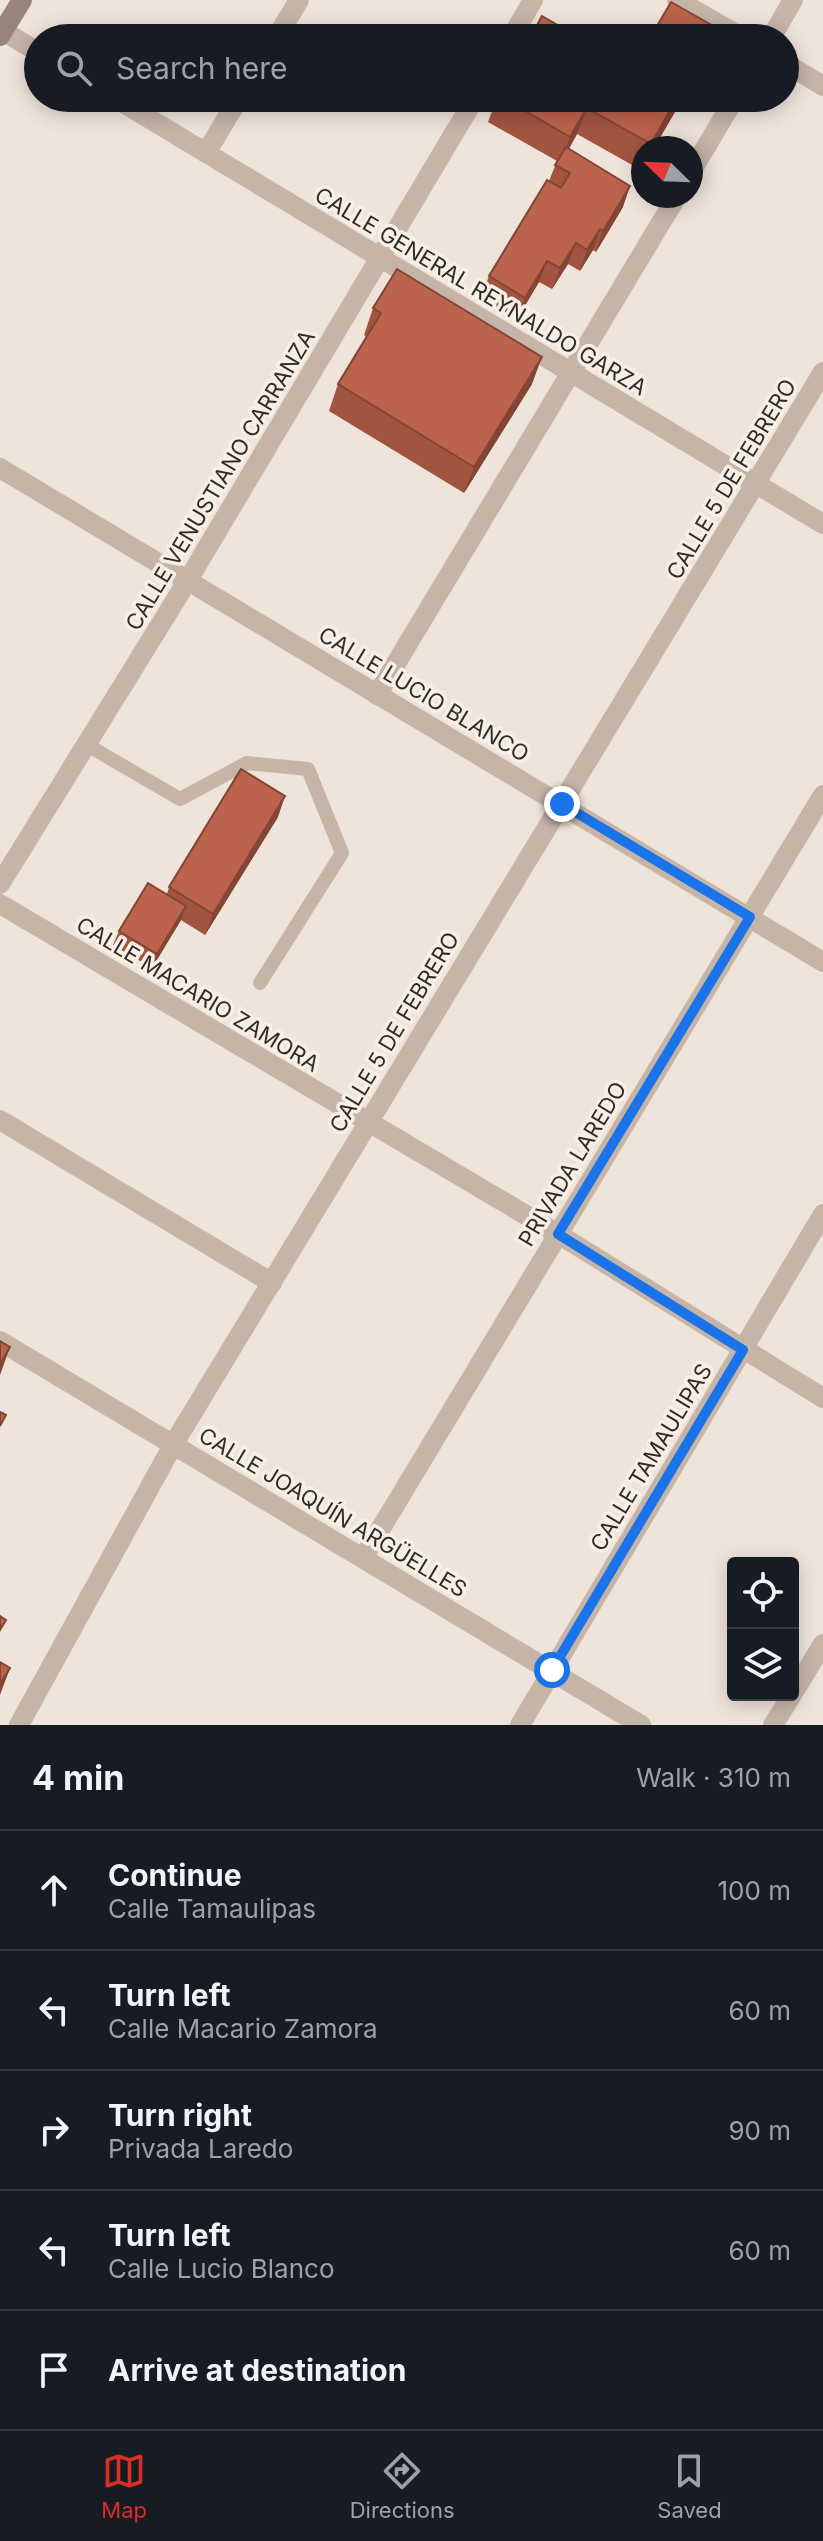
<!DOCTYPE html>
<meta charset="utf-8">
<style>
:root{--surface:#171b24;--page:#20242c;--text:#f1f3f6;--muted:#9ea1a6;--line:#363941;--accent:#d93025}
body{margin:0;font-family:Inter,sans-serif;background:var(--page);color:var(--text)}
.controls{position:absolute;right:24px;bottom:24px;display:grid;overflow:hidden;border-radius:8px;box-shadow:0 4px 20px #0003}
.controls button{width:72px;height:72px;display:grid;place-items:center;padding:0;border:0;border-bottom:2px solid var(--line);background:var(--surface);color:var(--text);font:40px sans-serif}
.compass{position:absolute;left:631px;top:136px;width:72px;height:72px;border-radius:50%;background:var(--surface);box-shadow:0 4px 20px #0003;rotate:293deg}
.stop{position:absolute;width:24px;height:24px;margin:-18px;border:6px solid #1a73e8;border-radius:50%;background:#fff}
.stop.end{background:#1a73e8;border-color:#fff;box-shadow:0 2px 8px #0008}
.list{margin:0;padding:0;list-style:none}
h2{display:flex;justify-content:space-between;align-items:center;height:104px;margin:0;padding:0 32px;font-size:34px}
h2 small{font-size:26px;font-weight:400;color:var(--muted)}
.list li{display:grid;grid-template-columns:52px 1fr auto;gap:24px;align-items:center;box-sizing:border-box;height:120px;padding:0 32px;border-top:2px solid var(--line)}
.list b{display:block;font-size:30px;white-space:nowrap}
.list p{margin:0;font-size:26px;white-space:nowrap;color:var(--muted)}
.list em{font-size:26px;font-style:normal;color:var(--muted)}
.icon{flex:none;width:44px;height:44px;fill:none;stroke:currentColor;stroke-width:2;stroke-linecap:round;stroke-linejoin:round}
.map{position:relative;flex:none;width:823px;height:1725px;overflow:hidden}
.search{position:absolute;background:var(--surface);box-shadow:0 4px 20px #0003;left:24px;right:24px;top:24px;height:88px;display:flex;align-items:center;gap:20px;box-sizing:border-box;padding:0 28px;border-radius:44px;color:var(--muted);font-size:30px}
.sheet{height:704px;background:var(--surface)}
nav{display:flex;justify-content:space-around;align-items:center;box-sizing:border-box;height:112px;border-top:2px solid var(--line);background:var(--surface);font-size:22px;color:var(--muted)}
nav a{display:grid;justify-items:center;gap:4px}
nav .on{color:var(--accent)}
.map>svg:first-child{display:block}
</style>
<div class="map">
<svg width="823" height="1725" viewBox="0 0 823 1725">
<rect width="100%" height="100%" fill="#efe4da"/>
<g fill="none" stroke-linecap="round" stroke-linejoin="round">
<polyline stroke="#c6b4a7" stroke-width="14" points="87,745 180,799 247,763 308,769 342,853 260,983"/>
<g stroke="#c6b4a7" stroke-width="20">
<polyline points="677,0 743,38"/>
<polyline points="0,29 38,52"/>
<polyline points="276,38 299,0"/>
<polyline points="511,38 533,0"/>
<polyline points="771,38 793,0"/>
<polyline points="785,63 823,86"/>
<polyline points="115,98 823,524"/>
<polyline points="206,153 239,98"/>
<polyline points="691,172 735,98"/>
<polyline points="0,468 823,962"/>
<polyline points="377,695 677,196"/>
<polyline points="0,884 188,580 475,98"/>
<polyline points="0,904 558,1234 823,1398"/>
<polyline points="0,1120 272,1283"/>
<polyline points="0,1341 641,1725"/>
<polyline points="363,1558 823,795"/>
<polyline points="793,1693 823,1644"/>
<polyline points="19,1725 173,1445 823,372"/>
<polyline points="520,1725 823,1214"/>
<polyline points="773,1725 792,1695"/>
</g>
<polyline stroke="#998479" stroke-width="20" points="0,36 22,0"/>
</g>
<g fill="#a15541">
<polygon points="497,98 683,98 654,148 643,148 643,167 641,170 577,134 569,149 623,207 596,252 593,250 580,271 568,264 552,289 539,282 517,319 481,297 489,276 549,181 557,161 488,122"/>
<polygon points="373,308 532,384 464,493 329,411 338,384 367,337 364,335"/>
<polygon points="278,817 205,935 181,920 152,968 113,945 119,931 167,894 169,887"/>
</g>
<g fill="#834535">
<polygon points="677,98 683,98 654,148 649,148"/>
<polygon points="587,108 577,134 560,163 570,137"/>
<polygon points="630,186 623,207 596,252 603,231"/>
<polygon points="600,229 593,250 580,271 587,250"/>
<polygon points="576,243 568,264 552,289 560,268"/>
<polygon points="547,261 539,282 517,319 525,298"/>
<polygon points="542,357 532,384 464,493 474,467"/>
<polygon points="285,796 278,817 205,935 213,914"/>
<polygon points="186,906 181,920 152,968 157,954"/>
<polygon points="10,1347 0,1375 0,1364"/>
<polygon points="10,1668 0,1695 0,1684"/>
</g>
<g fill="#bb634c" stroke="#834535" stroke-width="2">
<polygon points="671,2 717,28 711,38 650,38"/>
<polygon points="542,16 580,38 530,38"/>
<polygon points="503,98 677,98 651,144 587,108 570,137"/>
<polygon points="566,147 630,186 603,231 600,229 587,250 576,243 560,268 547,261 525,298 489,276 547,180 561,188 570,173 555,165"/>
<polygon points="397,269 542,357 474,467 338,384 381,313 373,308"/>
<polygon points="241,769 285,796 213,914 169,887"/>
<polygon points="148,883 186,906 157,954 119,931"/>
<polygon points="0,1341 10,1347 0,1364"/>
<polygon points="0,1412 6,1415 0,1426"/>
<polygon points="0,1616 6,1620 0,1630"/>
<polygon points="0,1662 10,1668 0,1684"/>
</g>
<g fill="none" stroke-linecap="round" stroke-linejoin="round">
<polyline stroke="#1a73e8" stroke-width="10" points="552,1670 743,1350 558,1234 750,917 562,804"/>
</g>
<g text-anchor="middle" stroke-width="7" stroke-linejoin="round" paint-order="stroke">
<g font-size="22" fill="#332a27" stroke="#f7efe6">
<text transform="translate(481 291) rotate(31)" y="8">CALLE GENERAL REYNALDO GARZA</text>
<text transform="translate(731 479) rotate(-59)" y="8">CALLE 5 DE FEBRERO</text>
<text transform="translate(220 480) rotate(-59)" y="8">CALLE VENUSTIANO CARRANZA</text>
<text transform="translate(424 694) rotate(31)" y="8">CALLE LUCIO BLANCO</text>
<text transform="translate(198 994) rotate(31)" y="8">CALLE MACARIO ZAMORA</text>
<text transform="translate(394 1032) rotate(-59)" y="8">CALLE 5 DE FEBRERO</text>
<text transform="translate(572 1164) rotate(-59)" y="8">PRIVADA LAREDO</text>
<text transform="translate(651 1457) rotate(-59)" y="8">CALLE TAMAULIPAS</text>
<text transform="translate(333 1512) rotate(31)" y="8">CALLE JOAQUÍN ARGÜELLES</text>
</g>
</g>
</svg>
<div class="controls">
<button><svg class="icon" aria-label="locate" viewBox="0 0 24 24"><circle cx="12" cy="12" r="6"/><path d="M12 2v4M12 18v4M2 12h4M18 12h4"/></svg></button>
<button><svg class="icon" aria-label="layers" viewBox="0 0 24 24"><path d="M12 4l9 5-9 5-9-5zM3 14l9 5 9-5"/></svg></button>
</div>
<svg class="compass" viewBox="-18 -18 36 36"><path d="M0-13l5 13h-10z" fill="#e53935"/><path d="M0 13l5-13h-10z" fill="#9ea1a6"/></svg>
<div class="stop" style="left:552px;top:1670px"></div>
<div class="stop end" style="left:562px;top:804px"></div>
<div class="search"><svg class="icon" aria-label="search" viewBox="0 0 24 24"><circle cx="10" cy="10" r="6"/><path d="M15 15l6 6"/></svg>Search here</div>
</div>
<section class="sheet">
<h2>4 min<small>Walk · 310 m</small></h2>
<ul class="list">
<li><svg class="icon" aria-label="ahead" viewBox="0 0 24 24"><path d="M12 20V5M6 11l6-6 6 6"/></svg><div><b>Continue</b><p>Calle Tamaulipas</p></div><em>100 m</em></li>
<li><svg class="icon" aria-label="left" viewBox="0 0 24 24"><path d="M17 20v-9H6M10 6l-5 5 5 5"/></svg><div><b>Turn left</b><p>Calle Macario Zamora</p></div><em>60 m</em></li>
<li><svg class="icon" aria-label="right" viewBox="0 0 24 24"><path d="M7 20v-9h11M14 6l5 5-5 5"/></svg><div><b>Turn right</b><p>Privada Laredo</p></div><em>90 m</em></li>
<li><svg class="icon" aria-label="left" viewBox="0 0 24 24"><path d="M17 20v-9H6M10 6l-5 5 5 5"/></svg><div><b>Turn left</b><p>Calle Lucio Blanco</p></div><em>60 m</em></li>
<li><svg class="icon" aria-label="arrive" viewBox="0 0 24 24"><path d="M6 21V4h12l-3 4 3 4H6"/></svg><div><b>Arrive at destination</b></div></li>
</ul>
</section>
<nav>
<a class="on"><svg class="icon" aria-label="map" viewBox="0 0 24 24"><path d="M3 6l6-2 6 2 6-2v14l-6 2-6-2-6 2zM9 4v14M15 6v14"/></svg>Map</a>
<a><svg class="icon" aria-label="directions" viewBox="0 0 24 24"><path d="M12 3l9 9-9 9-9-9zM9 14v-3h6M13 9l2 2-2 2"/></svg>Directions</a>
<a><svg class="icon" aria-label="saved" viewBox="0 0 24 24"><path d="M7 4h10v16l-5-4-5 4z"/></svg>Saved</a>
</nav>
